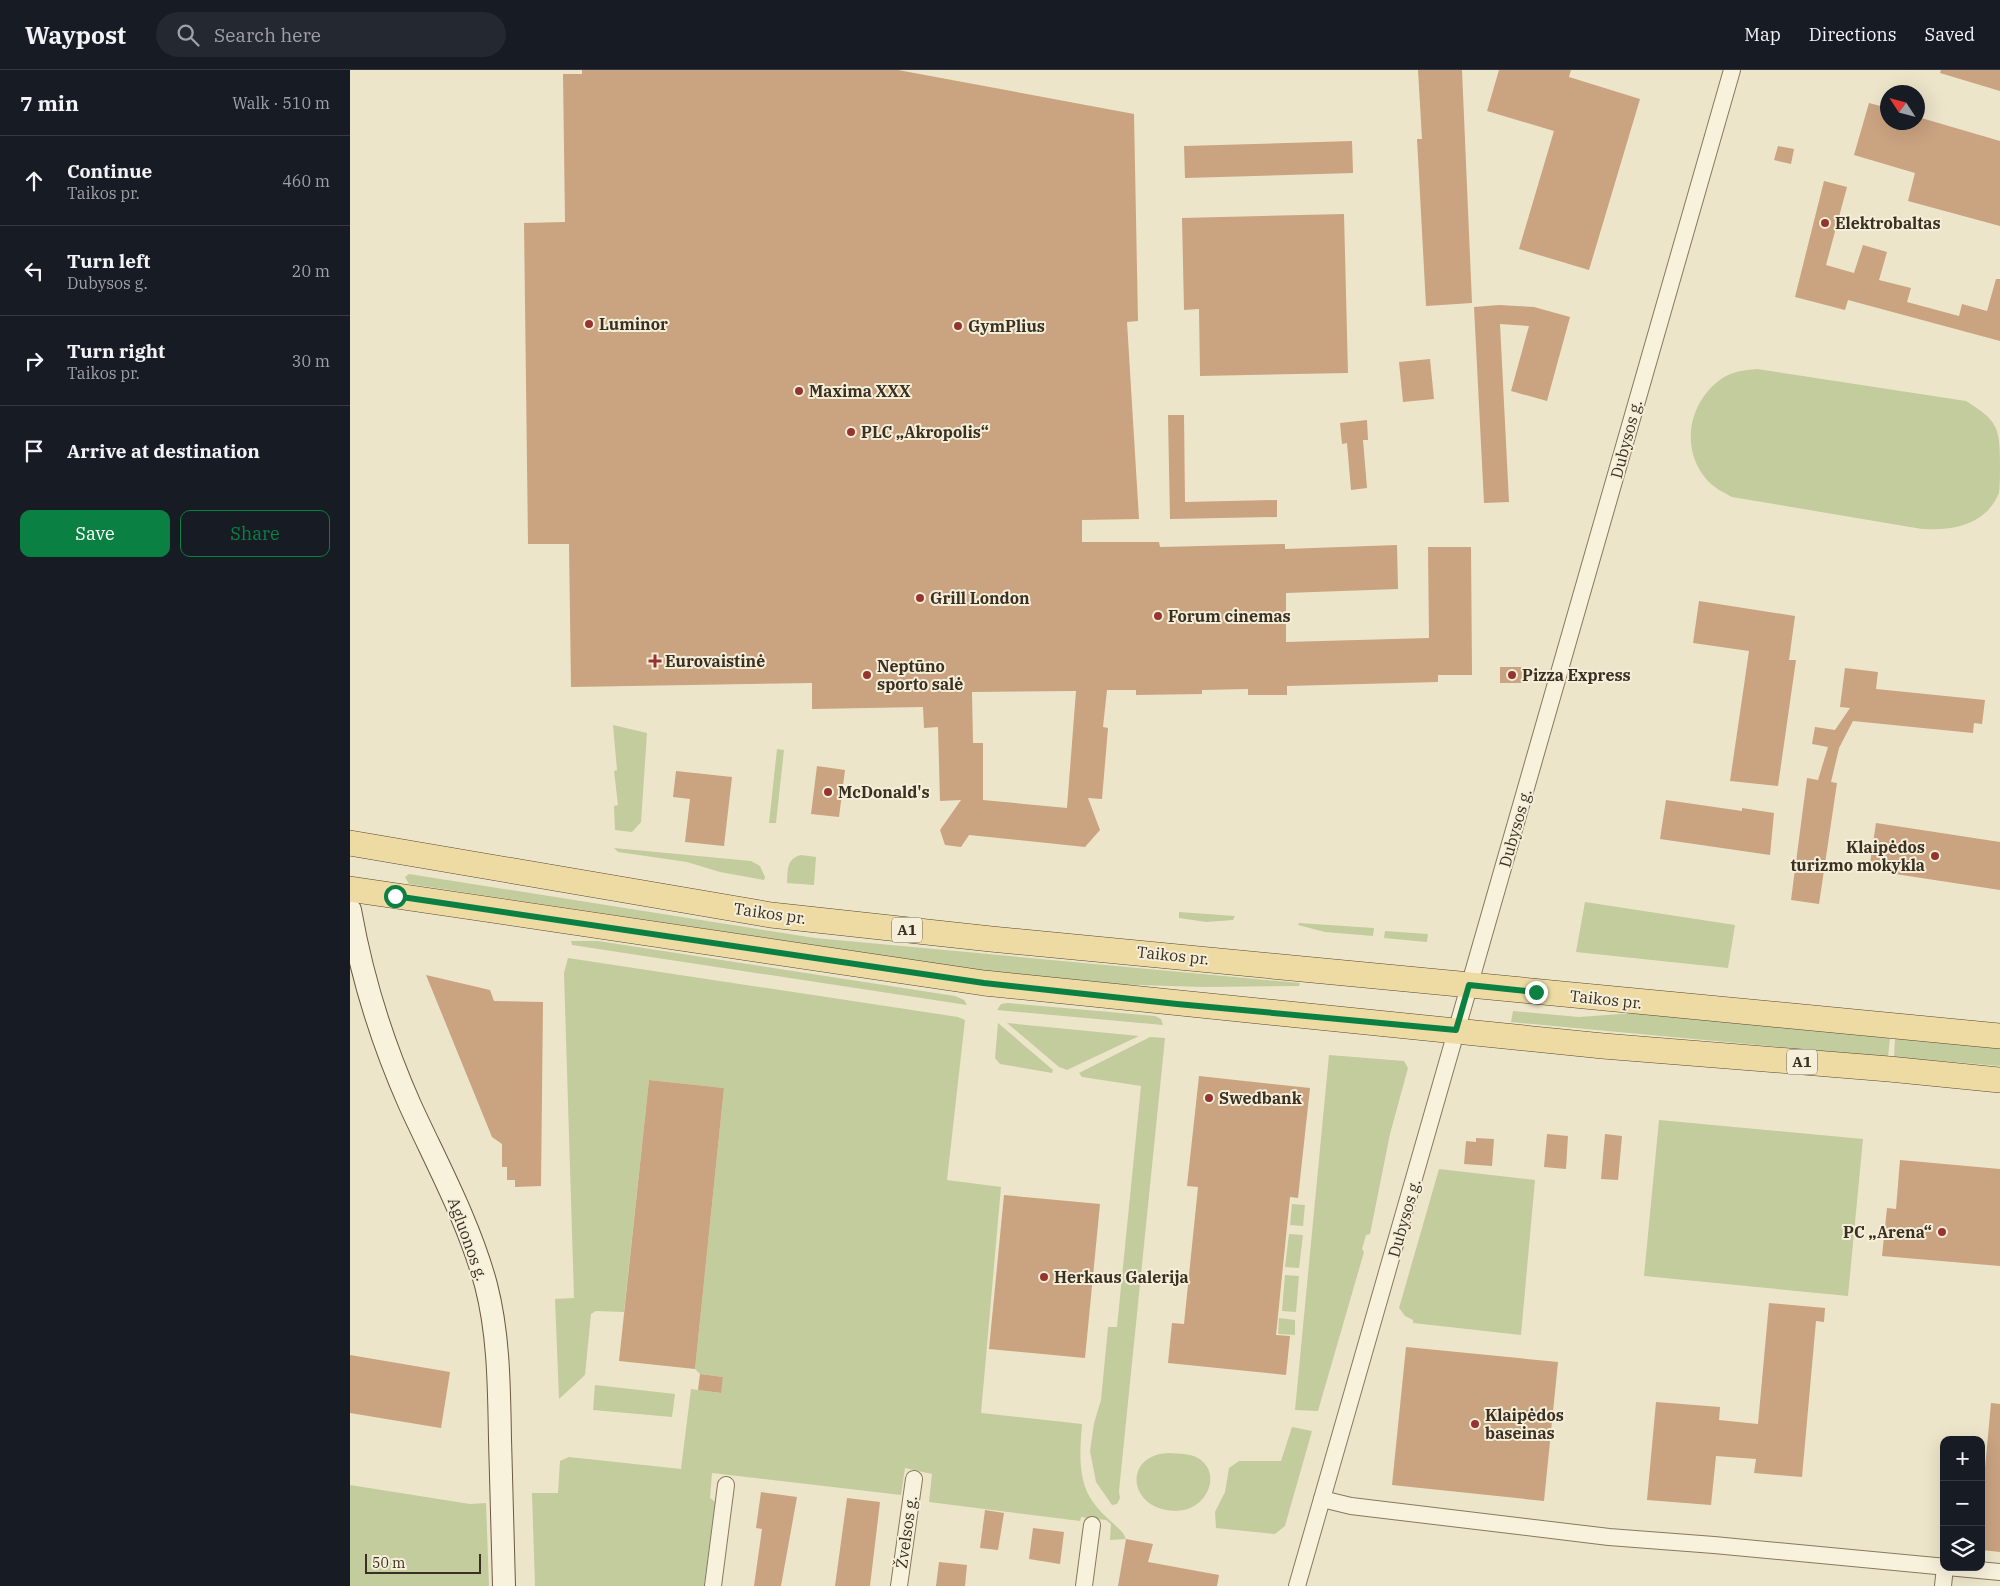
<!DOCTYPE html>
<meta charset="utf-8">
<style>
:root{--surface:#171b24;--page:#242831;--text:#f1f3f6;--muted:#9ea1a6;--line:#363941;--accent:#0b8043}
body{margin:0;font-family:"IBM Plex Serif",serif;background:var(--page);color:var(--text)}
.controls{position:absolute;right:15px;bottom:15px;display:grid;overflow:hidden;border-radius:10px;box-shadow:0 5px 20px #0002}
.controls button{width:45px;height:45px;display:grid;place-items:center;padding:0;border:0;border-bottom:1px solid var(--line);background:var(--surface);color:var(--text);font:25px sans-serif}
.compass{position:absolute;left:1530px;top:15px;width:45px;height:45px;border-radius:50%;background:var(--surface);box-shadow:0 5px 20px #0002;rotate:306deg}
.scale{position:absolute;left:15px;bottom:12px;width:116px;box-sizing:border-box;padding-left:5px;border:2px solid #3a2f21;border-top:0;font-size:14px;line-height:18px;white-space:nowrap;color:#3a2f21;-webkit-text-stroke:4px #f5eed8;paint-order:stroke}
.stop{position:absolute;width:15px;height:15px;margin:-11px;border:4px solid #0b8043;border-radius:50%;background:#fff}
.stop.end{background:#0b8043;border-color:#fff;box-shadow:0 1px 5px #0008}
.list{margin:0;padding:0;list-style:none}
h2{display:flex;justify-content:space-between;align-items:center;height:65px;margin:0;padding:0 20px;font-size:21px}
h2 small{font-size:16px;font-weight:400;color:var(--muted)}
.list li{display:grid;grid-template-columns:32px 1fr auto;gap:15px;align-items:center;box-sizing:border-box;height:90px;padding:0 20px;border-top:1px solid var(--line)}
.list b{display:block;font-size:19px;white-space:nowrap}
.list p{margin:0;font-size:16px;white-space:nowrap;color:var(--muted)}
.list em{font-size:16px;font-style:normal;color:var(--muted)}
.actions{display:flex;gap:10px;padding:15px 20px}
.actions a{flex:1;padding:11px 0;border:1px solid var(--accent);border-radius:10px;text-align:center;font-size:18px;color:var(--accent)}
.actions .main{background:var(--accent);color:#fff}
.icon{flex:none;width:28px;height:28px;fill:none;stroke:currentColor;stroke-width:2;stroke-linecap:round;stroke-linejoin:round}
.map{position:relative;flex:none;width:1650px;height:1516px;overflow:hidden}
header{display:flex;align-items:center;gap:30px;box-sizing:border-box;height:70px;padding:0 25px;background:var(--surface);border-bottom:1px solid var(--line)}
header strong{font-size:24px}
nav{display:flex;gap:28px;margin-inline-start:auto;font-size:18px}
.search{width:350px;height:45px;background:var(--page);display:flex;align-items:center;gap:12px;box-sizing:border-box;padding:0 18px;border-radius:28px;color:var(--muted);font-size:19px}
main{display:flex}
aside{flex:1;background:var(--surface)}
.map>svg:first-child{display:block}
</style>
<header>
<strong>Waypost</strong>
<div class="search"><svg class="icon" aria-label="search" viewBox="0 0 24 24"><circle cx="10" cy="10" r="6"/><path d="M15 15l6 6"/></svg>Search here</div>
<nav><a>Map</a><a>Directions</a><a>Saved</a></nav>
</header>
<main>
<aside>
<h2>7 min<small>Walk · 510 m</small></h2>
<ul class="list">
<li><svg class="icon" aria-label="ahead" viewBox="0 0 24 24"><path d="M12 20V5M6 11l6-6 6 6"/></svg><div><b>Continue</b><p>Taikos pr.</p></div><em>460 m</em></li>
<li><svg class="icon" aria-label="left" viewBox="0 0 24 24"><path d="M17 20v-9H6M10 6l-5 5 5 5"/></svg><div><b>Turn left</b><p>Dubysos g.</p></div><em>20 m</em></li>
<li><svg class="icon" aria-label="right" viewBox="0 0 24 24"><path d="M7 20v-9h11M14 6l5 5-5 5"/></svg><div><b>Turn right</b><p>Taikos pr.</p></div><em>30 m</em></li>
<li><svg class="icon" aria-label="arrive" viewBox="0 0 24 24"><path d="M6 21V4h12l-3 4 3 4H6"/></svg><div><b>Arrive at destination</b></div></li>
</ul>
<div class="actions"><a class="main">Save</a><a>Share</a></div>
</aside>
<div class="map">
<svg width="1650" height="1516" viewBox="0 0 1650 1516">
<rect width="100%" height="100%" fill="#ede5c9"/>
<g fill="#c3cc9d">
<path d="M 1407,299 L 1616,331 C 1647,350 1650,357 1650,393 C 1650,401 1650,415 1649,423 C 1636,455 1602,461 1572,459 L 1382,427 C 1373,422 1364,418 1357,410 C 1328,377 1340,327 1376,306 C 1386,301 1396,300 1407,299 Z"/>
<polygon points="263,655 297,663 291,752 282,762 265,760 264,736 268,735 264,701 267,700"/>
<polygon points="427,679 434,680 426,753 419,753"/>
<polygon points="264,778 401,791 410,796 415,807 414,810 370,802 337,792 268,782"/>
<path d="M 451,785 L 466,787 L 464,815 L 437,813 C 438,800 436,789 451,785 Z"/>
<polygon points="59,804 465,868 950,913 949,916 854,917 757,914 635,901 59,814 55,807"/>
<polygon points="1235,832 1385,855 1378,898 1226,882"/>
<polygon points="829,842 885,846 883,850 856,852 829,848"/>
<polygon points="949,853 1024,858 1023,866 975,862 948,855"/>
<polygon points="1035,861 1078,864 1077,872 1034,868"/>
<polygon points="221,871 248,871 605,926 614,930 617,935 222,875"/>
<path d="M 218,888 L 608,947 L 615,950 L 597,1110 L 651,1117 L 631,1343 L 732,1354 C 730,1380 727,1410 743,1432 C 751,1444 764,1453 773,1463 L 776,1469 L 760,1470 L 761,1454 L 756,1450 L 731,1447 L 730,1451 L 579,1432 L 582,1404 L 555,1398 L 551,1425 L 362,1403 L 360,1428 L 365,1432 L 354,1516 L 185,1516 L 182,1423 L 208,1423 L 210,1391 L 219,1387 L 331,1399 L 341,1319 L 370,1323 L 373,1307 L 350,1304 L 345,1299 L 374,1018 L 299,1010 L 274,1242 L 246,1241 L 241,1244 L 235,1305 L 209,1329 L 205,1229 L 224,1228 L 214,903 Z"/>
<polygon points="658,933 805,946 811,949 813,955 647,940 651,934"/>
<polygon points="1163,941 1229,947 1284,943 1540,967 1538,987 1161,952"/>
<polygon points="648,953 703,1000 702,1003 650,994 645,988"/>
<polygon points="657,953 789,966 717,1000 709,997"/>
<polygon points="800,967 815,968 769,1421 770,1428 767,1434 762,1435 746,1412 740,1381 744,1353 751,1330 758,1257 767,1257 791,1016 732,1007 729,1003"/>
<polygon points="1545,968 1650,978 1650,996 1544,987"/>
<polygon points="979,985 1054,991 1058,998 1040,1064 1020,1164 1016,1165 1012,1179 1014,1182 968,1341 945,1340"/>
<polygon points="1309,1050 1513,1069 1498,1226 1294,1206"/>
<polygon points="1089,1099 1185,1110 1171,1265 1063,1253 1063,1250 1055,1246 1049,1238"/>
<polygon points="942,1134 955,1135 953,1156 940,1155"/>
<polygon points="939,1164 953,1165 949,1198 935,1197"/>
<polygon points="935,1205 949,1206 946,1242 932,1241"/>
<polygon points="929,1248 945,1250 945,1265 928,1264"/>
<polygon points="245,1315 325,1324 322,1347 243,1340"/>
<polygon points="942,1357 962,1361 935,1456 925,1464 866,1458 865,1442 875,1422 879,1398 889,1391 931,1391"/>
<path d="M 818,1383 C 830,1384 842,1383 851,1390 C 871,1406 856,1436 834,1440 C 781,1448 768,1386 818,1383 Z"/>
<polygon points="0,1415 120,1434 136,1433 139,1516 0,1516"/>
</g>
<g fill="#caa380" fill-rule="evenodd">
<path d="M 232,0 L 548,0 L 784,44 L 788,251 L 777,252 L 789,449 L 732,450 L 732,472 L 809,472 L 810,477 L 935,474 L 935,479 L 1047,475 L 1048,519 L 936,523 L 936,572 L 1079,568 L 1078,477 L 1121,477 L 1122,605 L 1088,605 L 1088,612 L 937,616 L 937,625 L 898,625 L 898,619 L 852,620 L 852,624 L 786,625 L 786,620 L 757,620 L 753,657 L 758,658 L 752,729 L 738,728 L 750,760 L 735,777 L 619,765 L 611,777 L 595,775 L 590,760 L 611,730 L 590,731 L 588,657 L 574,658 L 573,637 L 462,639 L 462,613 L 221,617 L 219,474 L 178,474 L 174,153 L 215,152 L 213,4 L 232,4 ZM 726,621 L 717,738 L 633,730 L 633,673 L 623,673 L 622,622 Z"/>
<polygon points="1068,0 1112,0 1122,233 1076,236 1067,69 1072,69"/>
<polygon points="1149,0 1221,0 1219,7 1290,29 1239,200 1169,179 1204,61 1137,41"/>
<polygon points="1591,0 1650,0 1650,21 1590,3"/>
<polygon points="1519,33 1538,38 1538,52 1568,52 1568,47 1650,71 1650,156 1558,131 1565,103 1504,85"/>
<polygon points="1002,71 1003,103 835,108 834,76"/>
<polygon points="1428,76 1444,79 1441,94 1424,90"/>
<polygon points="1474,111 1497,117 1476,195 1504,203 1513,175 1537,182 1529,210 1561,218 1557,232 1609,246 1612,234 1637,241 1646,209 1650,209 1650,271 1498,230 1495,240 1445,227"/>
<polygon points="994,144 998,303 850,306 849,239 834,240 832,148"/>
<polygon points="1149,235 1184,237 1220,247 1197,331 1161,321 1179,256 1150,254 1159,432 1134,433 1124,237"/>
<polygon points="1080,289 1084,329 1053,332 1049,292"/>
<polygon points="818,345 834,345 835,432 927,430 927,447 820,449"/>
<polygon points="1017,350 1018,370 1013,370 1017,418 1001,420 997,373 992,374 990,353"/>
<polygon points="1349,531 1445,546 1439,590 1446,590 1428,716 1380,711 1399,581 1343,573"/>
<rect x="1150" y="597" width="24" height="16"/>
<polygon points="1495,598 1528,602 1526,619 1635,630 1632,654 1624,653 1623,663 1503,651 1489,678 1481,712 1487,713 1469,834 1441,830 1457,708 1468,710 1478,677 1462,674 1465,657 1485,660 1500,638 1490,637"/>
<polygon points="467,696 495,700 489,747 461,744"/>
<polygon points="326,701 382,707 374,776 335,772 340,729 323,727"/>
<polygon points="1316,730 1392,741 1392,738 1424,743 1420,785 1310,769"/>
<polygon points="1526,753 1650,772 1650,820 1519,800"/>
<polygon points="76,905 140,920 144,931 193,932 191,1116 165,1117 165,1110 157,1110 157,1097 152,1097 152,1074 142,1067"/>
<polygon points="849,1006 960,1018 948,1128 940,1127 926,1265 940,1266 936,1305 818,1293 822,1253 834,1254 848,1117 837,1116"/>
<polygon points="299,1010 374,1018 345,1299 269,1291"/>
<polygon points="1197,1064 1218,1066 1216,1099 1194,1097"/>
<polygon points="1255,1064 1272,1066 1268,1110 1251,1109"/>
<polygon points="1126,1068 1144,1069 1142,1096 1114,1094 1116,1071 1126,1072"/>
<polygon points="1550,1090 1650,1099 1650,1196 1532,1186 1537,1138 1546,1139"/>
<polygon points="654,1125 750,1134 735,1288 639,1279"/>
<polygon points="1419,1233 1475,1238 1474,1252 1466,1251 1452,1407 1404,1403 1406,1389 1366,1386 1361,1435 1297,1430 1306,1332 1370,1337 1369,1350 1408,1354"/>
<polygon points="1056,1277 1208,1292 1194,1431 1042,1415"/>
<polygon points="0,1285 100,1302 91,1358 0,1343"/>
<polygon points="350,1304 373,1307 371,1323 348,1320"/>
<polygon points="1641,1333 1650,1334 1650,1482 1631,1480 1631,1442"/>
<polygon points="411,1422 447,1427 431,1516 404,1516 412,1459 406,1458"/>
<polygon points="497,1428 530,1432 520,1516 485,1516"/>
<polygon points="635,1440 654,1443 648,1480 630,1478"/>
<polygon points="683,1458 714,1462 710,1494 679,1489"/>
<polygon points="776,1469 803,1474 798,1492 869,1505 867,1516 768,1516"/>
<polygon points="589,1492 617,1495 615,1516 586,1516"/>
</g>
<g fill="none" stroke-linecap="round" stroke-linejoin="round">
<g stroke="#89785e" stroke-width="18">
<g id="street">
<polyline points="972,1429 1001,1436 1259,1467 1364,1475 1650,1502"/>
<polyline points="363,1516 376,1415"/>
<polyline points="549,1516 564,1409"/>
<polyline points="734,1516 742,1455"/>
<polyline points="947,1516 1382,0"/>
<polyline points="1593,1516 1595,1497"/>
</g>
</g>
<g stroke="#6b5941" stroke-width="24">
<path id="secondary" d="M 0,840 C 12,908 32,972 60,1035 C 87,1094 119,1152 136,1215 C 149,1265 149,1318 150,1369 C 151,1418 153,1467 154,1516"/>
</g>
<g stroke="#584632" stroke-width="26">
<g id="primary">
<polyline points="0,773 421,845 641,869 1650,966"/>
<polyline points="0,819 634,913 1253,976 1539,999 1650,1010"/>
</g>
</g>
<use href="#street" stroke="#f8f1dc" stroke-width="16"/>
<use href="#secondary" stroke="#f8f1dc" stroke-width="22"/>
<use href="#primary" stroke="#eedba3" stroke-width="25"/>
</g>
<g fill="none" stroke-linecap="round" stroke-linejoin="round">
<polyline stroke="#0b8043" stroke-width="6" points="45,826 634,913 827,934 1106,960 1119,915 1186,922"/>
</g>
<g fill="#963530" stroke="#f5eed8" stroke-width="2">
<circle cx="1475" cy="153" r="5"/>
<circle cx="239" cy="254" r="5"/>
<circle cx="608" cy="256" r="5"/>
<circle cx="449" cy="321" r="5"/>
<circle cx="501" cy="362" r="5"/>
<circle cx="570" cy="528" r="5"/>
<circle cx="808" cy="546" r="5"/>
<path d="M302.5 583.5h5v5h5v5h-5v5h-5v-5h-5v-5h5z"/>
<circle cx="517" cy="605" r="5"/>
<circle cx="1162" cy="605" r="5"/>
<circle cx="478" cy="722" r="5"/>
<circle cx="1585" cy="786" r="5"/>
<circle cx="859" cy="1028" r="5"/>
<circle cx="1592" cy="1162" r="5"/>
<circle cx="694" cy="1207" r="5"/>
<circle cx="1125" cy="1354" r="5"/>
</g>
<g text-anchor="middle" stroke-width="4" stroke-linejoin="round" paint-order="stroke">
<g fill="#f5eed8" stroke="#726858" stroke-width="1">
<rect x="542" y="847.5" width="30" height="25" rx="4"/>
<rect x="1437" y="979.5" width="30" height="25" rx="4"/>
</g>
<g font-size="15" font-weight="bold" fill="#3a2f21">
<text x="557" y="865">A1</text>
<text x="1452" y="997">A1</text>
</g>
<g font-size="16" font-weight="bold" fill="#3a2f21" stroke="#f5eed8" text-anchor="start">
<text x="1485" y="159">Elektrobaltas</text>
<text x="249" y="260">Luminor</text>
<text x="618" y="262">GymPlius</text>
<text x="459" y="327">Maxima XXX</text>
<text x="511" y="368">PLC „Akropolis“</text>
<text x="580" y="534">Grill London</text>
<text x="818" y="552">Forum cinemas</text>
<text x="315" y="597">Eurovaistinė</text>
<text x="527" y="602">Neptūno<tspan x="527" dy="18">sporto salė</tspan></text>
<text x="1172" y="611">Pizza Express</text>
<text x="488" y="728">McDonald's</text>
<text x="1575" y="783" text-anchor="end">Klaipėdos<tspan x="1575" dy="18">turizmo mokykla</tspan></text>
<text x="869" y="1034">Swedbank</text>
<text x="1582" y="1168" text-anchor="end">PC „Arena“</text>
<text x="704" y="1213">Herkaus Galerija</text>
<text x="1135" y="1351">Klaipėdos<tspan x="1135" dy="18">baseinas</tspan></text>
</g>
<g font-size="16" fill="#3a2f21" stroke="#f5eed8">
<text transform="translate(1276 369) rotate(-75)" y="6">Dubysos g.</text>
<text transform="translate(1165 758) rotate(-74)" y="6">Dubysos g.</text>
<text transform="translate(420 843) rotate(8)" y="6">Taikos pr.</text>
<text transform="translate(823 885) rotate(6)" y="6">Taikos pr.</text>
<text transform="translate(1256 929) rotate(6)" y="6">Taikos pr.</text>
<text transform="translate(1054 1148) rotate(-74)" y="6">Dubysos g.</text>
<text transform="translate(118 1169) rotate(70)" y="6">Agluonos g.</text>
<text transform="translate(556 1462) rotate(-82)" y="6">Žvelsos g.</text>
</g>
</g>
</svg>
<div class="controls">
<button>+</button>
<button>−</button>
<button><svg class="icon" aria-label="layers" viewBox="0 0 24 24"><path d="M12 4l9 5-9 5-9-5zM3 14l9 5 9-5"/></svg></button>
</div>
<svg class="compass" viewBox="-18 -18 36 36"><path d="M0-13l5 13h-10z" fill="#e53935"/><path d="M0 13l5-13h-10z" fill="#9ea1a6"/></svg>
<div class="scale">50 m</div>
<div class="stop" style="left:45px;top:826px"></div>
<div class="stop end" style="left:1186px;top:922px"></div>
</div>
</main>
